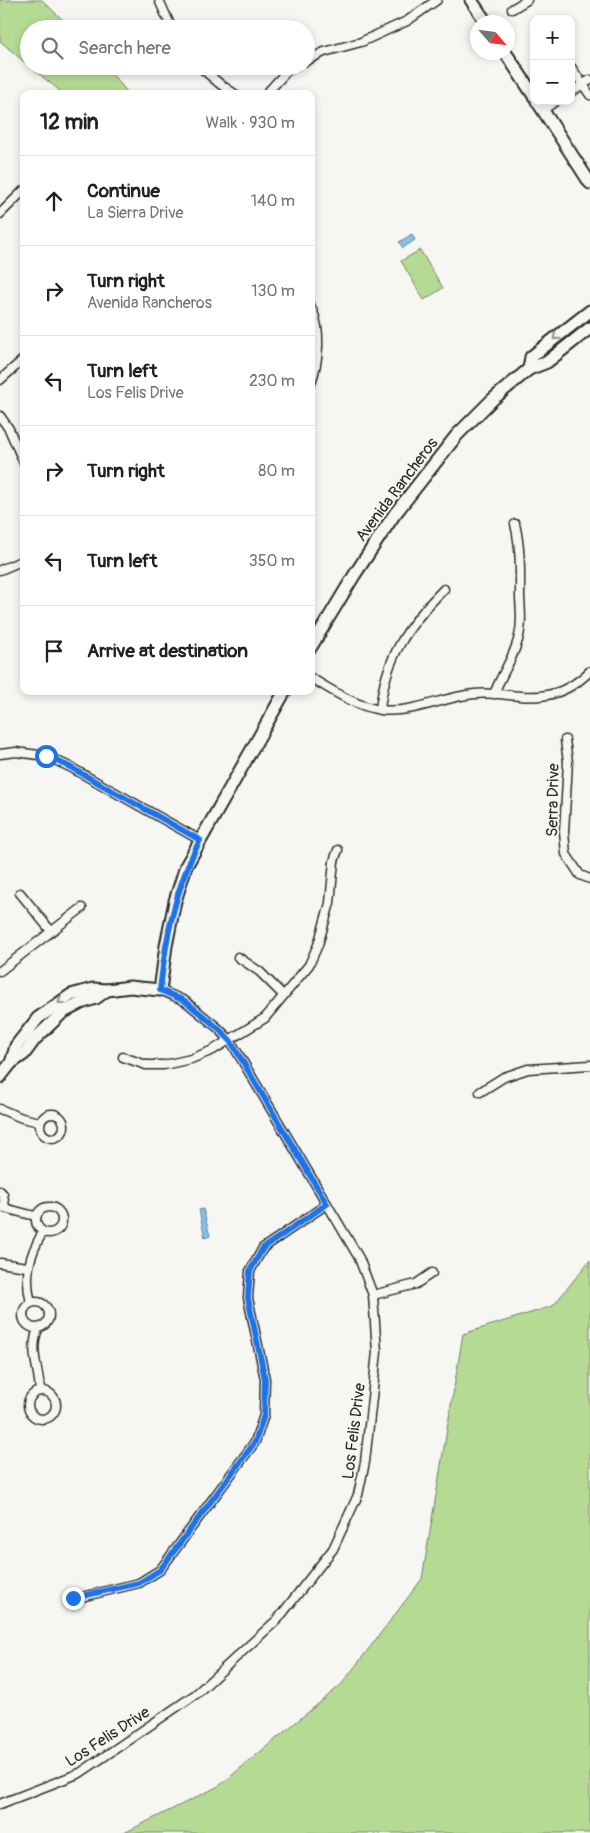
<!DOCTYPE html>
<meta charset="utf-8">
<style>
:root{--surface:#fff;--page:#f6f6f6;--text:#202124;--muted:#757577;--line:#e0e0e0}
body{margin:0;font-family:Pangolin,sans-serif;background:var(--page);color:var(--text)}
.controls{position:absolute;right:15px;top:15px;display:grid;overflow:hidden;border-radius:10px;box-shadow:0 2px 8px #0003}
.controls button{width:45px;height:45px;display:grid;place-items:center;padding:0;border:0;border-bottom:1px solid var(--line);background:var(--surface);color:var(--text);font:25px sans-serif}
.compass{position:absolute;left:470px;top:15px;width:45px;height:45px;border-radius:50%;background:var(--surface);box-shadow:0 2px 8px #0003;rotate:118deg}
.stop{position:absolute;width:15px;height:15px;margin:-11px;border:4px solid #1a73e8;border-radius:50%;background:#fff}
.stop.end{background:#1a73e8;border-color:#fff;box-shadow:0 1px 5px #0008}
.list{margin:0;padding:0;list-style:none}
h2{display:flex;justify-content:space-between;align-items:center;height:65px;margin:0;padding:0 20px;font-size:21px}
h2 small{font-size:16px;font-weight:400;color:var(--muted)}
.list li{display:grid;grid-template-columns:32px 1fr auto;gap:15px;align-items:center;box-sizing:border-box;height:90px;padding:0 20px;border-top:1px solid var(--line)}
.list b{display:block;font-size:19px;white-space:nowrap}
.list p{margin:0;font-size:16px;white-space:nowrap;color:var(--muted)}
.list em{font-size:16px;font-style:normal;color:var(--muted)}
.icon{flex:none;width:28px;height:28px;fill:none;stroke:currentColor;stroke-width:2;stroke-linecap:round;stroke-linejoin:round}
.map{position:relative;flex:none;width:590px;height:1833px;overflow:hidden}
.search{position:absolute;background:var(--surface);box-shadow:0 2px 8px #0003;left:20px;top:20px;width:295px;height:55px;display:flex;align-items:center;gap:12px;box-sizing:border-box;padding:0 18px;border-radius:28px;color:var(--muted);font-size:19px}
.panel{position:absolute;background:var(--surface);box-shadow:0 2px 8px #0003;left:20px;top:90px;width:295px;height:605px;border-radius:10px}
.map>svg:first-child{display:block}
</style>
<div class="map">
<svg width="590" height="1833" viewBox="0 0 590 1833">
<rect width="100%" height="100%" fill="#f6f6f2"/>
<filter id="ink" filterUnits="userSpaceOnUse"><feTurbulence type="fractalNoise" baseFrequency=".02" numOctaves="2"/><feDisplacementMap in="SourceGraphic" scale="10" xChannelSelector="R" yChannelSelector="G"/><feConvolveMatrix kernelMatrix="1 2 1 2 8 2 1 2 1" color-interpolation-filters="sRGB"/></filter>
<g filter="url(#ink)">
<g fill="#b5da94" stroke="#708260">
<polygon points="0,0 42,0 72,29 29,29 29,66 0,41"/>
<polygon points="29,66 105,66 129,94 64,94"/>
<polygon points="420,250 443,288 424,300 401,261"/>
<polygon points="590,314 590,325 538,363 564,335"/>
<polygon points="590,1260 590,1833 124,1833 219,1786 341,1685 422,1579 463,1334 553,1306"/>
</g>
<g fill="#85c1e4" stroke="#61859a">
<polygon points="412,234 415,240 403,248 399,242"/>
<polygon points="203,1209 210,1236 205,1238 199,1210"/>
</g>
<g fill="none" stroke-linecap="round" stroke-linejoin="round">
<g stroke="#2b2b2b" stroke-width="11">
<g id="street">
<polyline points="159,0 172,29"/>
<polyline points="512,9 527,0"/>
<polyline points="306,61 324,52 361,42 407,21 437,0"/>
<polyline points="199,66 220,84 235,94"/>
<polyline points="571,67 590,95"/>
<polyline points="571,92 590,80"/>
<polyline points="266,94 288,70 295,66"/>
<polyline points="543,110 556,101"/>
<polyline points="0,214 24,190"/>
<path d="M 311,307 C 322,330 319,360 311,383"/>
<polyline points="0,380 24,359"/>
<polyline points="0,416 9,429 24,463"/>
<polyline points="0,570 24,560"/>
<path d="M 311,678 C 333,691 355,706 381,710 C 413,714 442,697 474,694 C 499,691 523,700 547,695 C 564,692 578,683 590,671"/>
<path d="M 494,694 C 501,675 513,659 518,640 C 522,627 521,612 520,598 C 520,573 521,549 515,524"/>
<path d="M 380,710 C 385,658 408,625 444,589"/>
<polyline points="565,740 568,762 564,832 566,854 580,875 590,879"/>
<polyline points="0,754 16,752 46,756 70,767 200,840"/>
<polyline points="20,893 51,931"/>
<polyline points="238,957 260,972 283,995"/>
<polyline points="0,971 82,908"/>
<polyline points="123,1057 146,1065 164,1065 191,1059 213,1050 265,1018 309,965 318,945 330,903 334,861 338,850"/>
<polyline points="480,1092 504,1077 528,1069 590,1065"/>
<polyline points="0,1109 22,1118 40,1122"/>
<circle cx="52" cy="1126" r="12"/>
<polyline points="0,1191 3,1194 5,1207"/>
<circle cx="49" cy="1220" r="13"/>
<polyline points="0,1207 35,1216"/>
<polyline points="0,1263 27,1267"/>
<polyline points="373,1295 416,1284 432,1273"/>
<circle cx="36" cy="1315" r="13"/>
<path d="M 31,1303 C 24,1276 29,1255 43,1232"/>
<path d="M 38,1329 C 29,1352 39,1367 40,1391"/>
<circle cx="42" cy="1405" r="14"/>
<polyline points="73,1599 139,1583 160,1570 255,1442 264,1415 265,1379 248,1298 250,1271 263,1248 327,1204"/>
<polyline points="0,1804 80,1773 196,1694 278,1619 333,1549 358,1495 365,1462 377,1352 373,1295 359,1258 230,1040 218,1028 185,1001 160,990"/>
</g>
</g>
<g stroke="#2b2b2b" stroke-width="15">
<g id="secondary">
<polyline points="471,0 486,22"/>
<polyline points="505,52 534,96"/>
<polyline points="537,101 590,183"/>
<polyline points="529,369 531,357 590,311"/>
<polyline points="311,647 355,574 394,515 457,435 492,400 529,369 547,362 590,328"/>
<polyline points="11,1063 16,1046 38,1018 71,995 93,989 107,990 130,987 160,990 166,946 175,901 186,866 285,691"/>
<polyline points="0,1077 11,1063 24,1054 35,1039 62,1013 81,1003 96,998 107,990"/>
</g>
</g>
<use href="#street" stroke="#f6f6f2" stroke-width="8"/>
<use href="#secondary" stroke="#f6f6f2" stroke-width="11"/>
</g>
<defs><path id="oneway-chevron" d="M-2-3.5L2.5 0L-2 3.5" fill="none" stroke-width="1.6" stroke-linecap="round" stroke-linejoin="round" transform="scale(1.25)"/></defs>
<g stroke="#90908e">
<use href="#oneway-chevron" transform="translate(556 337) rotate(141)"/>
<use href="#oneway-chevron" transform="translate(61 1001) rotate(148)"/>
</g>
</g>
<g fill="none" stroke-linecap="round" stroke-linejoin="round" filter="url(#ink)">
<path stroke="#1a73e8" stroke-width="6" d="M 46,756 L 70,767 L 200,840 C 175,888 166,937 160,990 L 185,1001 L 218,1028 L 230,1040 L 327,1204 L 263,1248 L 250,1271 L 248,1298 L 265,1379 L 264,1415 L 255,1442 L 160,1570 L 139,1583 L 73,1598"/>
</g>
<g text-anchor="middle" stroke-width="4" stroke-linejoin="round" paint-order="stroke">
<g font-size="16" fill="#2b2b2b" stroke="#f6f6f2">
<text transform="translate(396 489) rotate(-53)" y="6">Avenida Rancheros</text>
<text transform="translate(552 800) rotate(-89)" y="6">Serra Drive</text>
<text transform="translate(353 1431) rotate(-83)" y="6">Los Felis Drive</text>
<text transform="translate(107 1736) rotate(-33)" y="6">Los Felis Drive</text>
</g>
</g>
</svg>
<div class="controls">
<button>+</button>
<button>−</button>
</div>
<svg class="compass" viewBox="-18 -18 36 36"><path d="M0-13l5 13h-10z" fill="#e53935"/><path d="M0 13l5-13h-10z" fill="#757577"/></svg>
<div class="stop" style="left:46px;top:756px"></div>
<div class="stop end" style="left:73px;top:1598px"></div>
<div class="search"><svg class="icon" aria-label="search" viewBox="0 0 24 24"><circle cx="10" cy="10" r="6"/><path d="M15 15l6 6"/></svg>Search here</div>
<section class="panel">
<h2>12 min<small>Walk · 930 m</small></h2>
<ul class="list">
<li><svg class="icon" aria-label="ahead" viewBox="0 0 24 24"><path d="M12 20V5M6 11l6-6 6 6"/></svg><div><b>Continue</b><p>La Sierra Drive</p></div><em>140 m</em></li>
<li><svg class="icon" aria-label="right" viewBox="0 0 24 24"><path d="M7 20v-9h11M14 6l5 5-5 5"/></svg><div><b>Turn right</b><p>Avenida Rancheros</p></div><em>130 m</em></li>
<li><svg class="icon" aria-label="left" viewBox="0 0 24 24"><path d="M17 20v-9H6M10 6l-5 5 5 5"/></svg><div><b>Turn left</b><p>Los Felis Drive</p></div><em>230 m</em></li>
<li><svg class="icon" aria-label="right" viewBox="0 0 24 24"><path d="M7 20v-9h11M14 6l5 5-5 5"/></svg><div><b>Turn right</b></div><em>80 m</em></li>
<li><svg class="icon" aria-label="left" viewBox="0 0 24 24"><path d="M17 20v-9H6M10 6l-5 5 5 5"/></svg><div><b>Turn left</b></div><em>350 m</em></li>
<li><svg class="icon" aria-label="arrive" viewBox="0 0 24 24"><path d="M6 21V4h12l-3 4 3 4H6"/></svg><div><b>Arrive at destination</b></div></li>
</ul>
</section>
</div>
